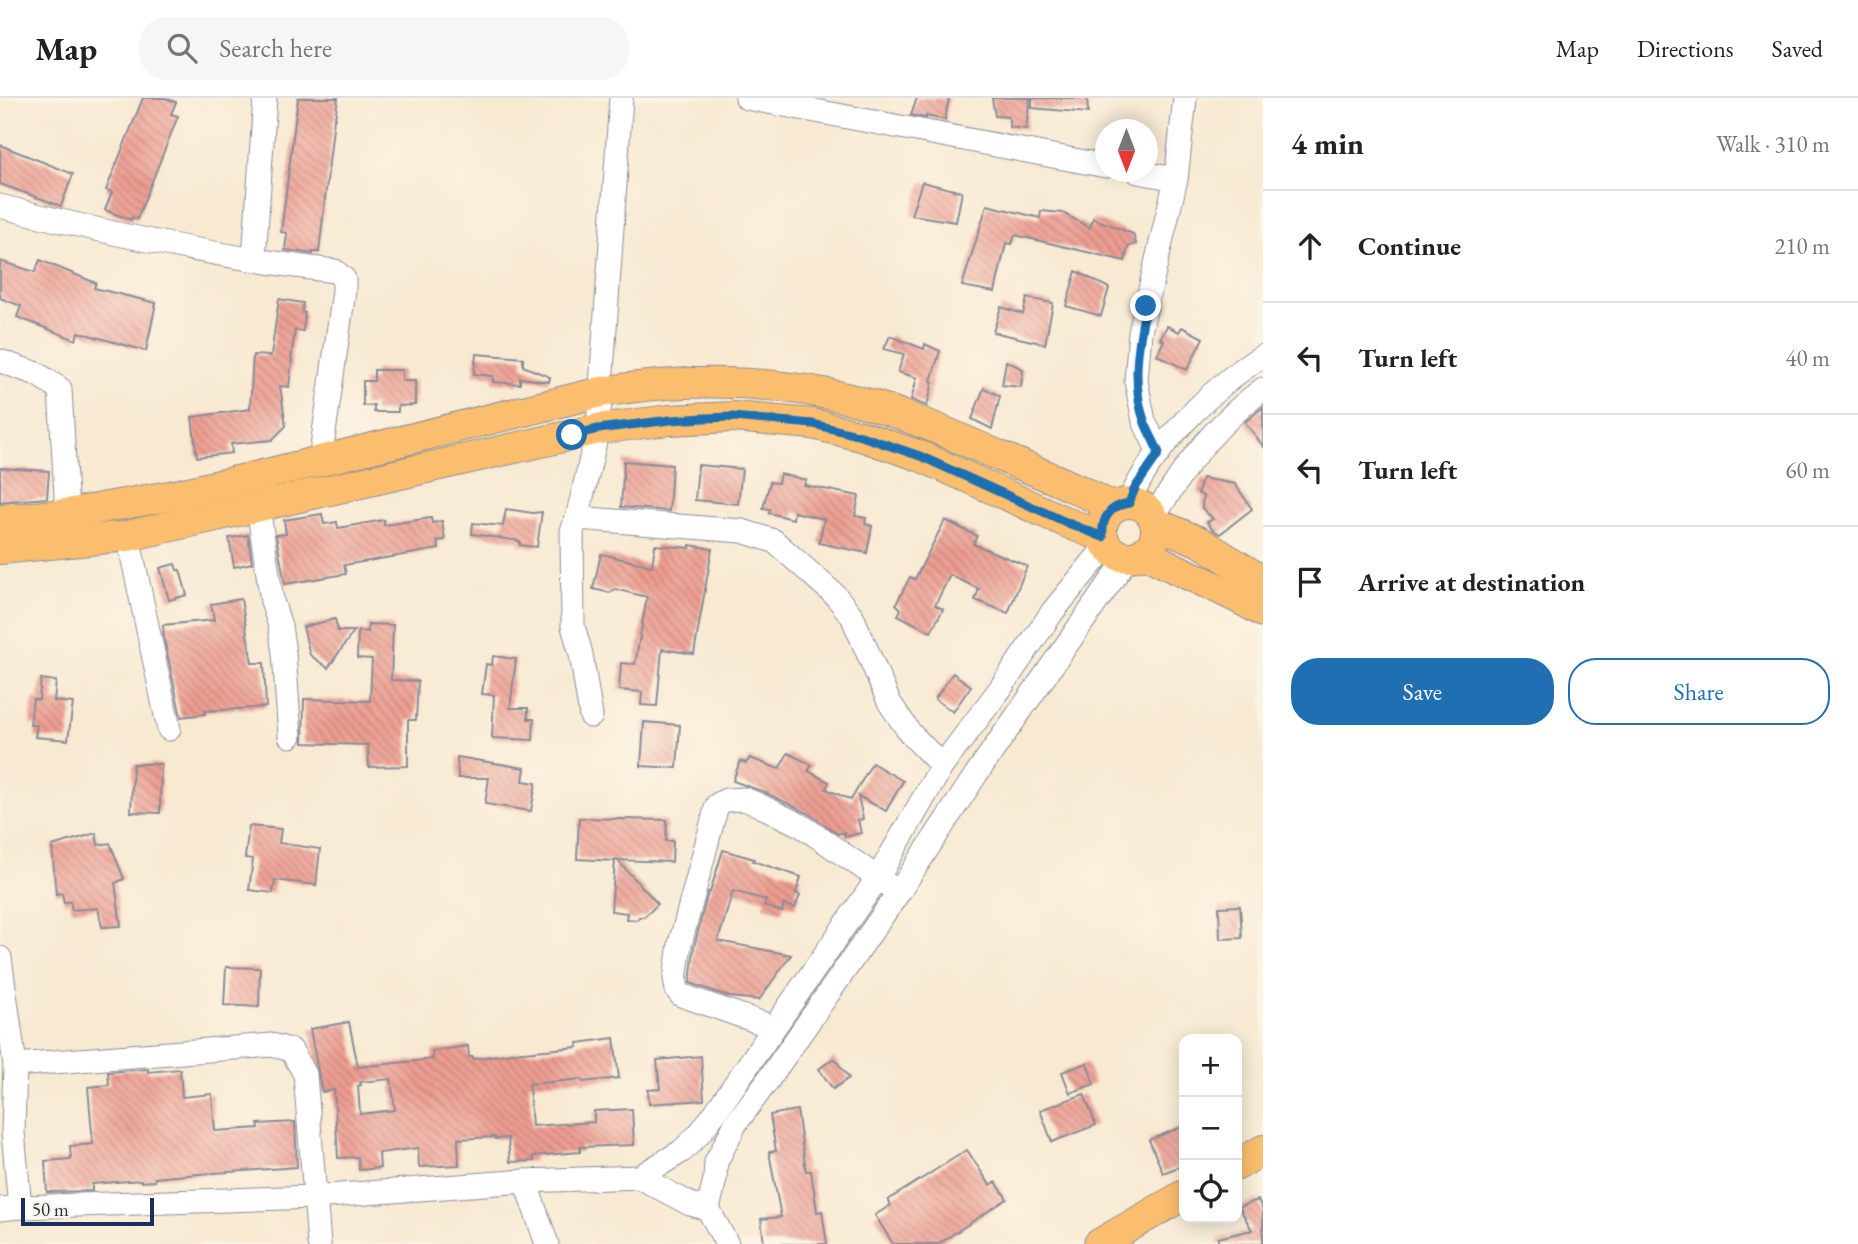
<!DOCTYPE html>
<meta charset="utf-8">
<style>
:root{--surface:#fff;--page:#f6f6f6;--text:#222;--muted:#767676;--line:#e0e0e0;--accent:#1f6fb2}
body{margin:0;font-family:"EB Garamond",serif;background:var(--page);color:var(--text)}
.controls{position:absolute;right:21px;bottom:21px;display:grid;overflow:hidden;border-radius:14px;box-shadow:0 4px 18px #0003}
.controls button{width:63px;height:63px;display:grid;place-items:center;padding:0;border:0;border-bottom:2px solid var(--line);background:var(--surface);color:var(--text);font:35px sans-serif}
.compass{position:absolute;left:1095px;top:21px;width:63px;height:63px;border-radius:50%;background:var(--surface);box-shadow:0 4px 18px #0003;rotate:180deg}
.scale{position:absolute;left:21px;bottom:18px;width:133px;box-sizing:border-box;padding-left:7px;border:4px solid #1b2f5e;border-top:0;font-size:19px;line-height:24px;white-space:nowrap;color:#1b2f5e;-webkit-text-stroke:5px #fcf5e5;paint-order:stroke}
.stop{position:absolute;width:21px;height:21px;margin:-16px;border:5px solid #1f6fb2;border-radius:50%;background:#fff}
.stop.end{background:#1f6fb2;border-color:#fff;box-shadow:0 2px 7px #0008}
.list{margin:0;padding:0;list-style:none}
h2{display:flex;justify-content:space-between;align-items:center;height:91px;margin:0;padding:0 28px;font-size:30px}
h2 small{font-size:23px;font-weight:400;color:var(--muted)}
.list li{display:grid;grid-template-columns:46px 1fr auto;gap:21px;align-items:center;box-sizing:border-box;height:112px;padding:0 28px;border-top:2px solid var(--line)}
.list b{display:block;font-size:26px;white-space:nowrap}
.list em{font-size:23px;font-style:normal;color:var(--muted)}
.actions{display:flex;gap:14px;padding:21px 28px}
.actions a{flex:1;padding:16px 0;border:2px solid var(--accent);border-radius:28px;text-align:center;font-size:24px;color:var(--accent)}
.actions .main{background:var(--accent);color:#fff}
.icon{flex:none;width:38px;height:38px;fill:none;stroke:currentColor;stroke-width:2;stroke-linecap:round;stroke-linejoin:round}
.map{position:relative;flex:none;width:1263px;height:1146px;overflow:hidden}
header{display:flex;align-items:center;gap:42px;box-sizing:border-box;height:98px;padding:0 35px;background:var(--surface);border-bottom:2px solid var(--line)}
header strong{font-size:33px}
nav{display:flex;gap:38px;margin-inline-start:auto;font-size:24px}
.search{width:490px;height:63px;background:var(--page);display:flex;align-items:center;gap:18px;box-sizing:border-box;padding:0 24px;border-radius:28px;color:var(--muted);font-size:26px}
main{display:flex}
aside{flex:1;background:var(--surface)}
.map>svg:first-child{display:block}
</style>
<header>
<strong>Map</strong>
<div class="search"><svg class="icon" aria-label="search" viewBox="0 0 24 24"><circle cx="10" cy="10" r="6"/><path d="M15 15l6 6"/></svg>Search here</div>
<nav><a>Map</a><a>Directions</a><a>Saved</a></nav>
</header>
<main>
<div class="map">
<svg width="1263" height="1146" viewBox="0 0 1263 1146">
<defs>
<pattern id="building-back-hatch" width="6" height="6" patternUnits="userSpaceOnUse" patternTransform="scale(1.75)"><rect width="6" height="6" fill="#ee9d91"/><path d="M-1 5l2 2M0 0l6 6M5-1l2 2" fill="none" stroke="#c0807a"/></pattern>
</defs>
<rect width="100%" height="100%" fill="#fcf5e5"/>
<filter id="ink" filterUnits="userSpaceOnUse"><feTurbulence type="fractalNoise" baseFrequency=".0143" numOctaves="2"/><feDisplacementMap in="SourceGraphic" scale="14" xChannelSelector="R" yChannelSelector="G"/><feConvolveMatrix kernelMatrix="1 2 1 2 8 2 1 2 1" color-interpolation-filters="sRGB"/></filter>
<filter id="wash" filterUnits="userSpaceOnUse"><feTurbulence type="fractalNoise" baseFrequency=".00686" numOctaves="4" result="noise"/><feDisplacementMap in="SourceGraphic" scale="28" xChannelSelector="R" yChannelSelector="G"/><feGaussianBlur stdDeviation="1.57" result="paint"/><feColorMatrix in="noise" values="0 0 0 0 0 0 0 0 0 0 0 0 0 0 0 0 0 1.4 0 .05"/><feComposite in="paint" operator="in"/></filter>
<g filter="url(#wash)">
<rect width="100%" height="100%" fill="#f8e9d1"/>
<g id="blocks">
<g fill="url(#building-back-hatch)" fill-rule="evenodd">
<polygon points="143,0 165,0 176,4 171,16 178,18 137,121 132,119 131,122 105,112 112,94 106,92"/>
<polygon points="298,0 338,0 335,21 334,21 319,154 313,154 313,156 285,152 287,135 281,134"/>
<polygon points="917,0 949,0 945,22 926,18 926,20 911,17"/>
<polygon points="992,0 1030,0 1026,31 1009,29 1009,19 995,18"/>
<polygon points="1032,0 1087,0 1088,15 1032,10"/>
<polygon points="0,47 73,76 61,108 0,86"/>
<polygon points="922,84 962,94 956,124 911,117"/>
<polygon points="987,107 1040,120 1041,113 1063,115 1090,130 1093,120 1133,136 1136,146 1128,149 1125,163 1015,137 1012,146 1006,145 995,194 962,188"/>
<polygon points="40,162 96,185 94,190 156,205 146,253 78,234 76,242 17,219 21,208 0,200 0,163 35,174"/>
<polygon points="1076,173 1109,190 1101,218 1066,208"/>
<polygon points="1027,200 1053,205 1045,246 993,234 1001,209 1023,216"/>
<polygon points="279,201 303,205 302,215 305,215 303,233 295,232 291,260 292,261 289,289 280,288 286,328 272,342 231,346 232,355 197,359 192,319 250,311 253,257 271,258"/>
<polygon points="1167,228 1179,234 1182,229 1203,240 1187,272 1157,257 1164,242 1160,241"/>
<polygon points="890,238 924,251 925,246 940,253 931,283 933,284 927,308 911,302 917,280 898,274 904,256 884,251"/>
<polygon points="476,256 523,260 523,268 550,279 549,284 520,280 520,286 493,284 493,278 474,276"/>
<polygon points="1006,263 1023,271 1021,289 1002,287"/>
<polygon points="374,272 402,272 402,283 415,283 415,307 398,308 398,314 374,314 374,307 363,308 363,283 374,283"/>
<polygon points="984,290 1000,298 992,331 972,321"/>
<polygon points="1263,309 1263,348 1245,324"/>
<polygon points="624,363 672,367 669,413 621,409"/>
<polygon points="698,367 742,371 738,406 695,402"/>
<polygon points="0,370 49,373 47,400 0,404"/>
<polygon points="780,376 806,382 804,387 859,398 855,418 866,420 865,426 872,428 867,455 819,445 824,421 794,414 793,421 769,415 770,411 763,410 770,384 778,385"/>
<polygon points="1202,380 1235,386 1252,411 1220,436 1212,431 1207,424 1213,421 1202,410 1203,398 1198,395"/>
<polygon points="506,411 533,415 542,414 537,449 520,447 520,443 472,436 473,425 503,428"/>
<polygon points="322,416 324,426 337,424 338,430 384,422 384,427 431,420 432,425 442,423 445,442 437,443 439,451 344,467 346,476 285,486 276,437 286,436 284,422"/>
<polygon points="945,422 977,438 973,446 1027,468 1008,515 975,502 979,491 950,477 935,507 943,511 931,534 898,517 901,511 896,506 910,479 915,481"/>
<polygon points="248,437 252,465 234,469 229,440"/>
<polygon points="655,447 690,450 690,447 712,451 694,556 662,551 657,608 641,607 642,594 619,592 621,565 635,566 647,499 615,491 610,495 593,491 601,456 652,468"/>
<polygon points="175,466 177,472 180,472 187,497 169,502 160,470"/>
<polygon points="241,501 252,565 264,565 266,609 205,613 205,616 181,619 164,541 163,527 214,522 211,506"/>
<polygon points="335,521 338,533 354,533 328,570 310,557 303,529"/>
<polygon points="368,526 393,527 391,582 418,583 416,622 408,622 408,668 369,669 368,647 303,645 304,601 370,603 372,561 357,560 358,533 368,534"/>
<polygon points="493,558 516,561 510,610 528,610 528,621 534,621 533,642 492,640 494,597 482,596 486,566 492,567"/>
<polygon points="953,575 971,588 953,614 935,601"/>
<polygon points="41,581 56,583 54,603 73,605 68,642 35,639 37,627 30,627 33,601 39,602"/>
<polygon points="644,624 680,627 677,670 641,668"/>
<polygon points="788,655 812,667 808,673 829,684 826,691 851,702 872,665 903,683 886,713 858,698 863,721 858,722 861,735 845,739 844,734 838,736 808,715 764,694 733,683 740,663 746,665 750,660 779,671"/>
<polygon points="457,659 525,670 523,683 536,685 531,713 485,706 489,680 458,680"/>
<polygon points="133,666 161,666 160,715 131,714"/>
<polygon points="579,720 667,722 666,743 673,743 672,764 617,762 658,806 644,819 639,819 637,822 626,821 627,815 611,813 615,763 577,761"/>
<polygon points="249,728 281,731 279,745 320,751 316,787 275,782 273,795 249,792 253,761 245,760"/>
<polygon points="96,735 98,747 110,745 124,781 115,785 121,828 102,829 98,810 72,812 70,803 64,805 62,795 56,796 52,748"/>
<polygon points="723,752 754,761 753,763 801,779 796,795 800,797 795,810 784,806 782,814 764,808 766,802 733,793 718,843 791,857 759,902 730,899 690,885 694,849 708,794 710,794"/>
<polygon points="1240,808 1242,840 1220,841 1219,809"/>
<polygon points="226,869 260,870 259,909 224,907"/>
<path d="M 349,924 L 358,969 L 433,961 L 432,953 L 468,948 L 469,959 L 473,959 L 473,961 L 512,955 L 578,949 L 578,945 L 614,940 L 619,980 L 583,984 L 582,981 L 529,986 L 532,1028 L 594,1024 L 594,1013 L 632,1011 L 634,1047 L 580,1049 L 580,1054 L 533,1058 L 534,1063 L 510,1064 L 508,1040 L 495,1041 L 495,1039 L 458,1041 L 459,1067 L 419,1069 L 418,1050 L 379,1055 L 380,1070 L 359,1072 L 358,1059 L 338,1060 L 334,992 L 322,994 L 310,931 ZM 391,981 L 395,1012 L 360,1016 L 358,988 L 361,987 L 360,984 Z"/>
<polygon points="701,958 704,1002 649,1006 648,992 660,991 657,962"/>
<polygon points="834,960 849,980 833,991 819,971"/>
<polygon points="1087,965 1094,986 1070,995 1062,974"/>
<polygon points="148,971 148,974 180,971 182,999 212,996 215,1033 259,1030 258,1026 295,1024 297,1069 186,1077 155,1080 155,1083 141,1084 141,1082 92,1086 92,1093 47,1094 45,1063 71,1061 70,1048 93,1046 88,989 109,987 108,974"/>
<polygon points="1084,996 1096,1027 1052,1044 1040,1012"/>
<polygon points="797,1012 806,1073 811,1073 817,1114 822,1113 827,1146 764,1146 761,1121 781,1119 769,1054 776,1053 770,1017"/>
<polygon points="1184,1028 1184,1067 1163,1075 1149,1042"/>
<polygon points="967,1052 990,1087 996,1084 1007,1101 938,1146 893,1146 875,1117 891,1107 888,1102"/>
<polygon points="1258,1102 1263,1112 1263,1146 1218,1146 1218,1140 1252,1132 1239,1109"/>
</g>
</g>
</g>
<g filter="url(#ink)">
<use href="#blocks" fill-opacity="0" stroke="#8a8c98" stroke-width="2"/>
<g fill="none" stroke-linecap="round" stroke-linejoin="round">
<g stroke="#8a8c98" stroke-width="25">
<g id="minor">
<polyline points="747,0 1106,68"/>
<polyline points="1138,74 1176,81"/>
<path d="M 0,108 C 110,136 222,160 335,173 L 344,181 L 344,193 L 320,363"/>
<polyline points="254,161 265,0"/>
<polyline points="0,263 37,276 60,291 67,416"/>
<polyline points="1159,355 1144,323 1136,283 1140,234 1176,81 1185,0"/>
<path d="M 1129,405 C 1149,353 1215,286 1263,258"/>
<polyline points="258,408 272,503 280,528 284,555 290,638"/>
<path d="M 1153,418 C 1166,401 1177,382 1190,364 C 1211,336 1235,312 1263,291"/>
<polyline points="577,420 742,433 774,443 835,497 852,518 889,604 910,635 942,668"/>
<polyline points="128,438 169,631"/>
<polyline points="591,618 581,556 573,528 572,433 577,420 598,331 621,0"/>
<polyline points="0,860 15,967 13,1034 20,1109"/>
<polyline points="773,929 681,897 677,892 675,881 680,846 717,707 726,702 744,701 759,707 802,728 891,789"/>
<polyline points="15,967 272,947 291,952 305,976 319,1146"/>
<polyline points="639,1079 690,1106 708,1111"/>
<polyline points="525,1083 547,1146"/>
<polyline points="0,1111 20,1109 314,1099 525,1083 639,1079 682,1053 699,1036 715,1015 877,781 942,668 1000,591 1053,513 1107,447"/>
<polyline points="727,1146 708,1111 715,1081 716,1064 736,1025 768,982 899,794 977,675 1128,459"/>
</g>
</g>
<g stroke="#8a8c98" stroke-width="32">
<g id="major">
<circle cx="1129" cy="432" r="27"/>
<path d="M 0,422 L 67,416 L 175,397 L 258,378 L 601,294 C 684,280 772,281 854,302 C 905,315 954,338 1002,359 C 1039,375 1078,389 1113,410"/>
<polyline points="1155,425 1200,444 1263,483"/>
<polyline points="0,451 128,438 598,331 669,322 733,319 813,326 861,338 920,358 1068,425 1103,439"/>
<path d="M 1144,454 C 1182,477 1225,490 1263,514"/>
<polyline points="1237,1067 1263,1052"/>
<polyline points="1099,1146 1184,1097"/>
</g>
</g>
<use href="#minor" stroke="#fff" stroke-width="23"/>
<use href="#major" stroke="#fbbe6e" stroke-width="30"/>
</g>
</g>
<g fill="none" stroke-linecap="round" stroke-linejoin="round" filter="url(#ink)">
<path stroke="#1f6fb2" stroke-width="9" d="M 572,337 L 598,331 L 670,322 L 705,320 L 733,319 L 813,326 L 861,338 L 920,358 L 1068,425 L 1103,439 C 1101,420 1110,408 1129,405 L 1135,390 L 1159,355 C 1155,345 1149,335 1145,325 C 1131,287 1138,246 1146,208"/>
</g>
</svg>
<div class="controls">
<button>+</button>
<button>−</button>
<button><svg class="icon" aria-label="locate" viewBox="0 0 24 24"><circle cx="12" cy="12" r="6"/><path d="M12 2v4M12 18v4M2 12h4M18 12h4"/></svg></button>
</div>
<svg class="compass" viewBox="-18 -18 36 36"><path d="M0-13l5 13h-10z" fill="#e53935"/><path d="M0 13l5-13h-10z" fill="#767676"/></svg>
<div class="scale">50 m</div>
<div class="stop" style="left:572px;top:337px"></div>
<div class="stop end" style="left:1146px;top:208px"></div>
</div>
<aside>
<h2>4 min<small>Walk · 310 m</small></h2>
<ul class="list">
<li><svg class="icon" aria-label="ahead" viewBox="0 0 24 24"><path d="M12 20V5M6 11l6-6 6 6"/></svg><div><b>Continue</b></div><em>210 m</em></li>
<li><svg class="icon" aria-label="left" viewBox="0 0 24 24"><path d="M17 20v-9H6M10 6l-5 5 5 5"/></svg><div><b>Turn left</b></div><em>40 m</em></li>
<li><svg class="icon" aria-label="left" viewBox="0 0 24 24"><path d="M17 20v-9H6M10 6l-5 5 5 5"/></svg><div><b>Turn left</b></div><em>60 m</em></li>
<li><svg class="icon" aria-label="arrive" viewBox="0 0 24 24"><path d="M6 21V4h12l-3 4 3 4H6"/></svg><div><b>Arrive at destination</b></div></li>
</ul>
<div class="actions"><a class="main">Save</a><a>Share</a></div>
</aside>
</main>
